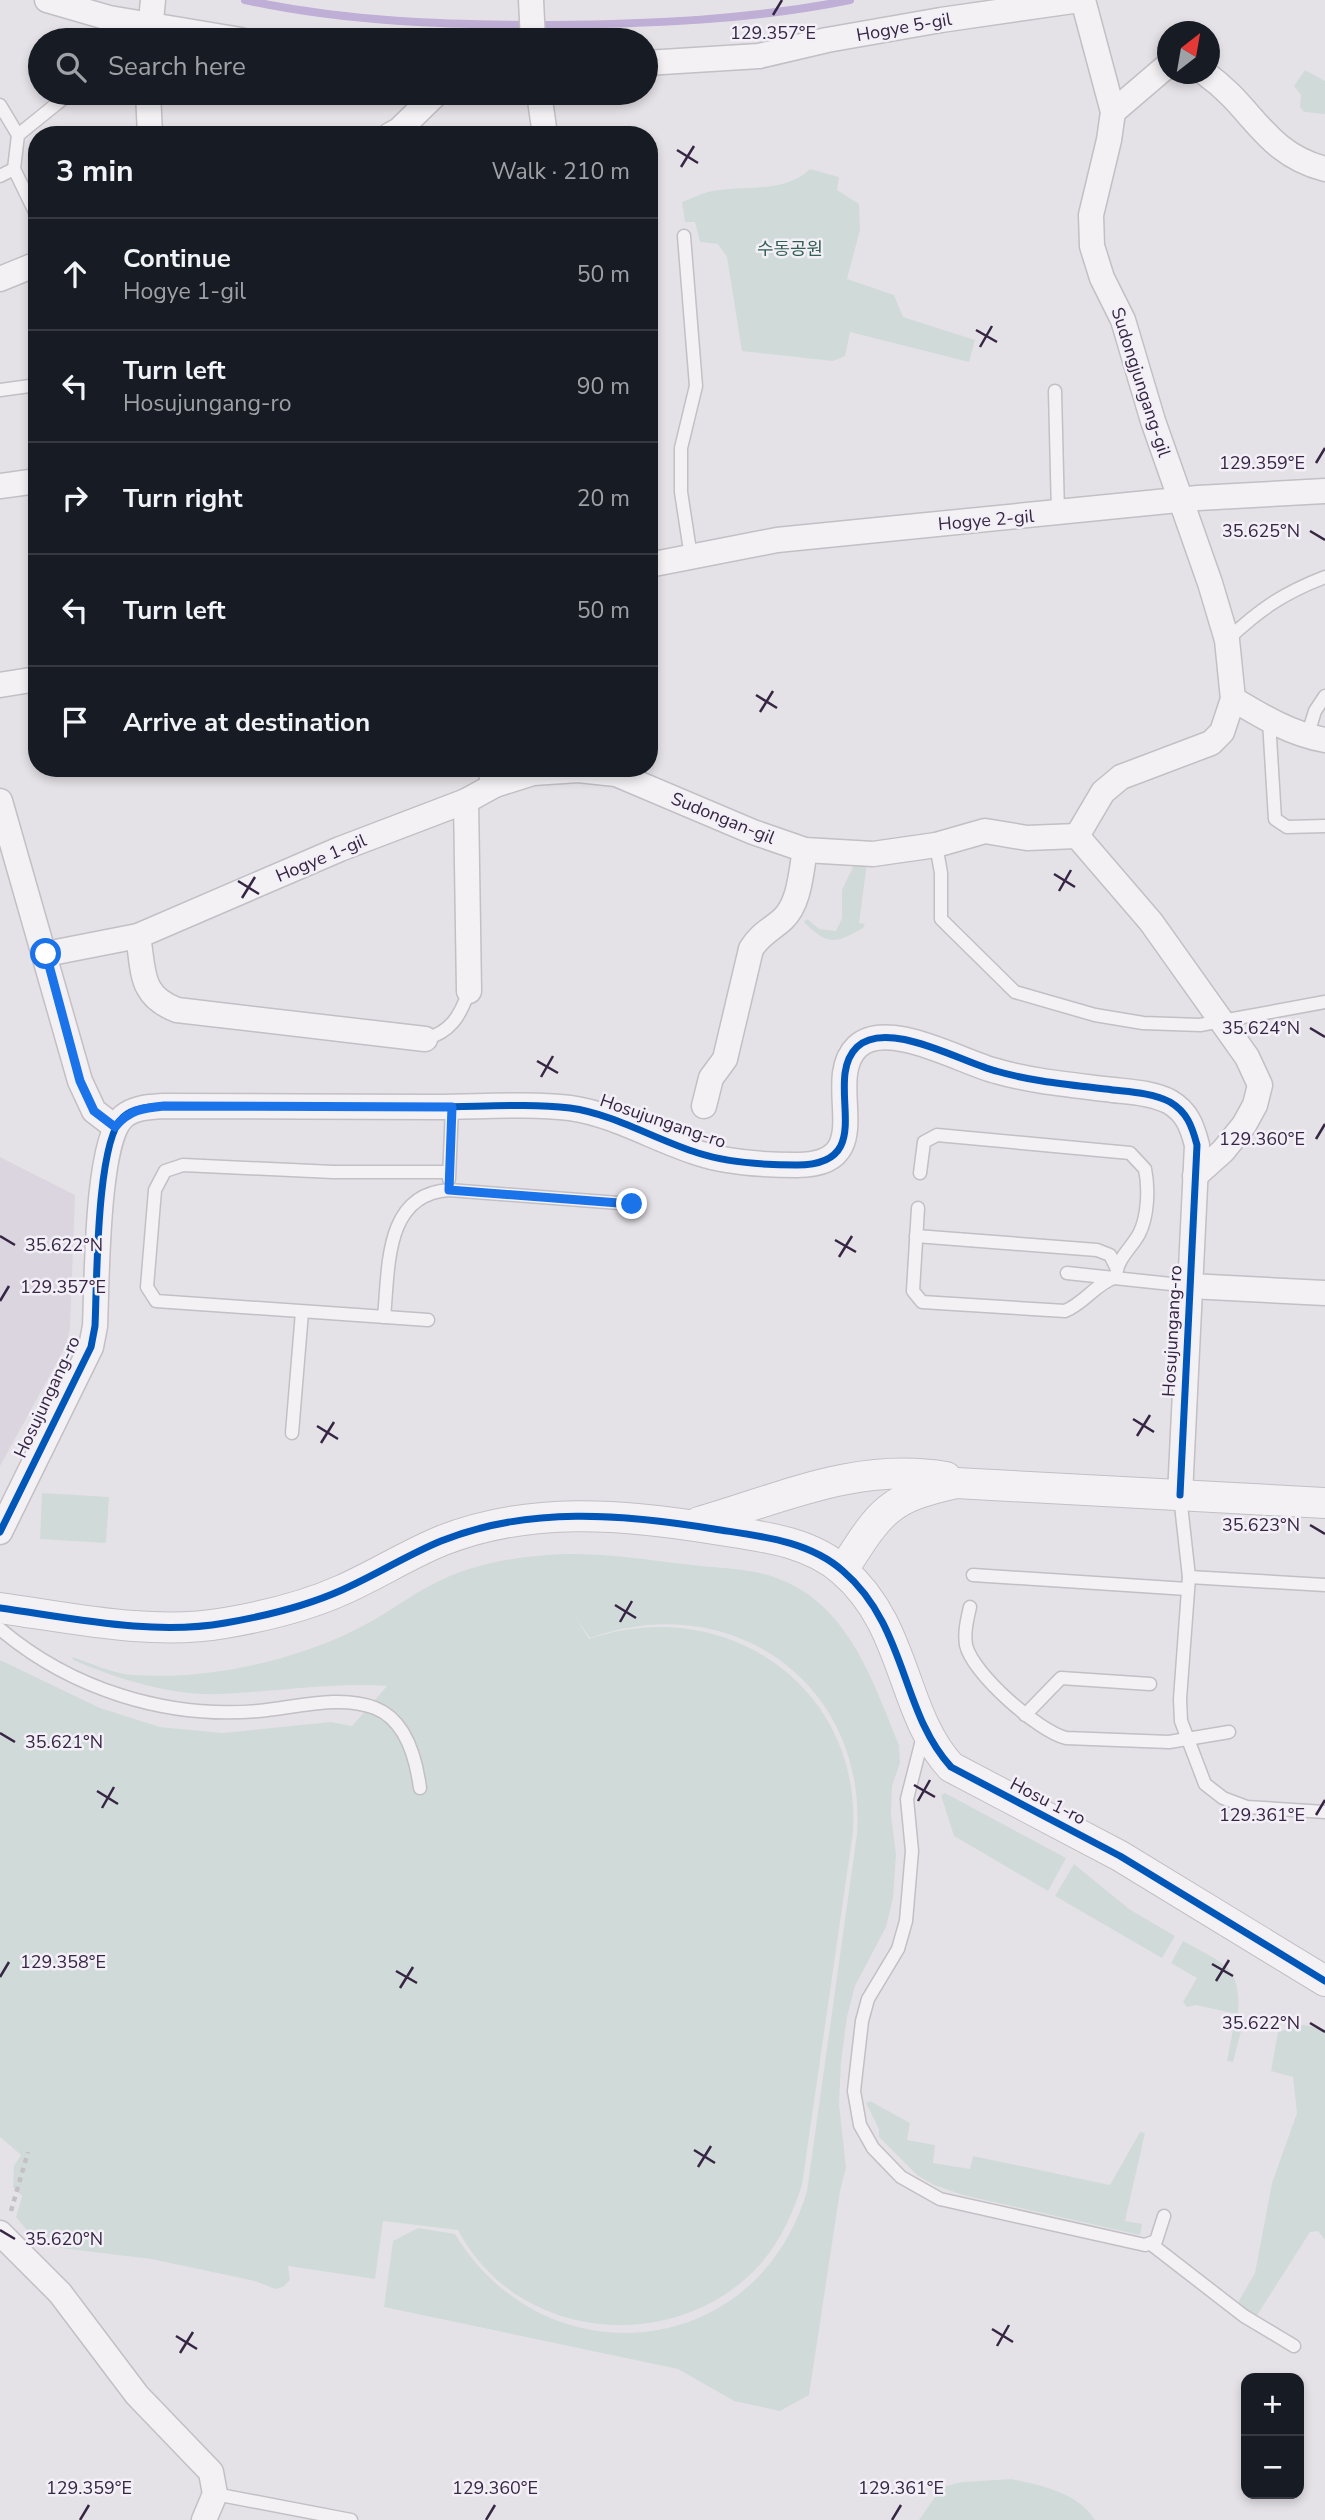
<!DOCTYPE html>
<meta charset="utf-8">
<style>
:root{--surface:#171b24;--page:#242831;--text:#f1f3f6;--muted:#9ea1a6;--line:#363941}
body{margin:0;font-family:"Nunito Sans","Noto Sans KR",sans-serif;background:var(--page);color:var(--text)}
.controls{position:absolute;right:21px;bottom:21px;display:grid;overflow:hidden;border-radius:14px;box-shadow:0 4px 10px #0003}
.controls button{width:63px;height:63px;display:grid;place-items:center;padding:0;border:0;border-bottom:2px solid var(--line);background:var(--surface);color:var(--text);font:35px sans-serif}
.compass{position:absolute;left:1157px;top:21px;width:63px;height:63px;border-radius:50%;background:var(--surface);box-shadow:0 4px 10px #0003;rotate:31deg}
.stop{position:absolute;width:21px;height:21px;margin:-16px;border:5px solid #1a73e8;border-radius:50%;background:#fff}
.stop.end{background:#1a73e8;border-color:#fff;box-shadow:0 2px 7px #0008}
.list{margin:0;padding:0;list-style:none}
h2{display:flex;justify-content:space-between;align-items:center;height:91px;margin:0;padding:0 28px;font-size:30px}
h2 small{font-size:23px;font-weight:400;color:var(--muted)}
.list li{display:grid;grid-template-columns:46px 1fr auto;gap:21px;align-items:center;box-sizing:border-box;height:112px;padding:0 28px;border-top:2px solid var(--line)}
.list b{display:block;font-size:26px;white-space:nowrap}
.list p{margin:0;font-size:23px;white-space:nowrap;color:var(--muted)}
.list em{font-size:23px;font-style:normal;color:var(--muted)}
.icon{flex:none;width:38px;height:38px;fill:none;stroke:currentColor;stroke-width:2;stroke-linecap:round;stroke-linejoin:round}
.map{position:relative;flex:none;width:1325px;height:2520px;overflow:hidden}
.search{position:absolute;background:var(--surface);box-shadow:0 4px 10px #0003;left:28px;top:28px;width:630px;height:77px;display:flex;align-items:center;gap:18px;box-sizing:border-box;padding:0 24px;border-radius:38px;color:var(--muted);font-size:26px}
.panel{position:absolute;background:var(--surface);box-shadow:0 4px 10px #0003;left:28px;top:126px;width:630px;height:651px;border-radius:28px}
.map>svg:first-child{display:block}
</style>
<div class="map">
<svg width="1325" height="2520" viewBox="0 0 1325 2520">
<rect width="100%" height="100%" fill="#e5e2e7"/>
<polygon fill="#dbd5e0" points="0,1157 75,1195 70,1328 66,1346 0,1466"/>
<g fill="#d0dbd9">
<polygon points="1305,70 1325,81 1325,114 1304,112 1300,107 1301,95 1294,86"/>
<path d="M 810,169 L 839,177 L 837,190 L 859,204 L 860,230 L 847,279 L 894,295 L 903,317 L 975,340 L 969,362 L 850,332 L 845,356 L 833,361 L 742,351 L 727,257 L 718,244 L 700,242 L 695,222 L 685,222 L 682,202 C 691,199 700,194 708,192 C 743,184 783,195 810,169 Z"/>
<path d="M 867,863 L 859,923 L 865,924 L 863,928 C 835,944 828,946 804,922 L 807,919 L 819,929 L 836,931 L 842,918 L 842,890 L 854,865 Z"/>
<polygon points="42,1493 109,1497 106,1543 40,1539"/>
<path d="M 564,1554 C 607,1553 649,1560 692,1565 C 717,1568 746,1568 771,1576 C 847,1600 872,1679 899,1745 L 900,1763 L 892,1786 L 891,1815 L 896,1855 L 893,1898 L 886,1927 L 855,1986 L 847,2017 L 841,2062 L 839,2104 L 846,2168 L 840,2191 L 809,2395 L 780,2411 L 734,2401 L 678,2369 L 384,2307 L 393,2241 L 418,2228 L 455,2234 C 545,2382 757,2361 807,2191 L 857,1834 C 867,1683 731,1587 590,1638 L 576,1618 L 589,1639 C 724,1593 862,1685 853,1832 L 802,2185 C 791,2218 778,2247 753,2272 C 667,2356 515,2339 458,2230 L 383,2221 L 375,2279 L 288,2266 L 290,2280 L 283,2287 L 275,2289 L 255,2281 L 151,2259 L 61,2248 L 48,2238 L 31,2235 L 16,2217 L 22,2196 L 13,2187 L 14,2166 L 21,2155 L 0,2137 L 0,1660 L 100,1708 L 160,1727 L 223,1733 L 331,1722 L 352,1726 L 387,1686 C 331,1682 276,1692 219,1694 C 170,1696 118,1679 73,1660 L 72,1657 C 91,1663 114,1674 133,1675 C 206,1680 290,1662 355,1630 C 382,1617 406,1598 433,1584 C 473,1563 518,1556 564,1554 Z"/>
<polygon points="945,1793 1066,1858 1048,1891 954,1836 941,1795"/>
<polygon points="1074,1864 1129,1909 1175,1936 1162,1958 1055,1896"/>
<path d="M 1183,1941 C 1222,1963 1242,1965 1238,2015 L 1245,2016 L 1233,2062 L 1227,2061 L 1236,2014 L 1196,2005 L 1187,2007 L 1183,2002 L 1197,1978 L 1171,1963 Z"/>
<polygon points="1303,2025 1325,2029 1325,2240 1318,2231 1310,2232 1256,2317 1237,2304 1255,2273 1272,2183 1297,2113 1293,2077 1271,2071 1278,2032"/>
<polygon points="870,2101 910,2123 907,2140 935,2145 933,2163 970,2169 973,2156 1110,2185 1140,2132 1145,2133 1125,2221 1142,2224 1140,2235 963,2195 934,2185 917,2175 879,2137 879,2129 866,2103"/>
<path d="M 1011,2479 C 1042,2486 1077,2492 1095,2520 L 919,2520 L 942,2487 L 962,2482 Z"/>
</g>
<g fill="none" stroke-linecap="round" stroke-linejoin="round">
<path stroke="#bfaed6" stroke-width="8" d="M 245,0 C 346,22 447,25 550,25 C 651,24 751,20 850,0"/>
<g stroke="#c2bfc5" stroke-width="15">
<g id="service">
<polyline points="113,40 127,21"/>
<polyline points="0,105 18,135"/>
<polyline points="0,176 14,169"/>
<polyline points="37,216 14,169 18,135 70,93"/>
<polyline points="684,236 696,386 681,448 681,492 691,557"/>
<polyline points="0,390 37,385"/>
<polyline points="1055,391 1058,514"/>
<path d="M 1227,640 C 1259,610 1283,593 1325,577"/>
<polyline points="1269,721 1275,819 1287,827 1325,826"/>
<polyline points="1307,737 1315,711 1325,696"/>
<polyline points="936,845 941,873 941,919 1015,992 1095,1015 1143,1023 1200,1025 1325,1002"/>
<path d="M 425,1039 C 451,1032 460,1016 469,991"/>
<path d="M 920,1173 L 924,1142 L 937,1135 L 1130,1153 L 1145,1169 C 1149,1188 1148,1217 1139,1234 C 1130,1250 1117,1258 1116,1277"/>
<polyline points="449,1179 452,1107"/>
<path d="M 918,1208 L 913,1291 L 922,1302 L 1065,1311 C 1085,1303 1095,1284 1116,1277"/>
<polyline points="916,1236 1097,1250 1110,1255 1116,1267"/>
<polyline points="1067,1273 1190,1286"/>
<path d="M 384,1317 C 389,1268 384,1194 449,1190 L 632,1204"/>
<polyline points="428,1320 156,1301 147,1287 155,1190 165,1171 183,1165 333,1172 449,1172"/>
<polyline points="292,1433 302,1312"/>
<polyline points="1180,1496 1189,1577 1180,1699 1181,1721 1205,1784 1223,1798 1247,1807 1325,1812"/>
<polyline points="973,1575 1187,1589"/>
<polyline points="1189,1577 1325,1585"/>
<path d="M 970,1607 C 967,1620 964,1632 966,1645 C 972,1673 1038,1731 1066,1738 L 1169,1742 L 1229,1732"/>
<path d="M 0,1629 C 71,1689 166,1719 258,1711 C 294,1708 340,1694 375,1708 C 406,1720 416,1758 420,1788"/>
<polyline points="1025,1715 1061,1678 1150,1684"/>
<polyline points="923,1736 907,1799 912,1851 906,1921 898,1949 868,1999 862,2021 854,2091 860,2125 873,2148 901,2177 940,2199 1145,2245 1156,2241 1164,2216"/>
<polyline points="1151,2244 1244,2316 1294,2346"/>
<polyline points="215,2494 351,2520"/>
</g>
</g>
<g stroke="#c2bfc5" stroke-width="27">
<g id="minor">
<polyline points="47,0 109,18 241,40"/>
<polyline points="531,0 533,40"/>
<polyline points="1083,0 1113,112 1109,140 1091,215 1092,246 1102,278 1123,320 1153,421 1210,583 1227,640 1233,699 1222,732 1211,743 1121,777 1103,792 1077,836 1151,922 1247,1057 1260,1085 1255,1105 1244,1125 1223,1151 1195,1176"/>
<polyline points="149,40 153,0"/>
<polyline points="646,63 759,56 827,40 941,20 1080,0"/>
<path d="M 1206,74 C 1254,108 1264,153 1325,169"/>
<polyline points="148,93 150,135"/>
<polyline points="539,93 545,135"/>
<polyline points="1113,112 1168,65"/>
<polyline points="390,135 399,130 437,93"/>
<polyline points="0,279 37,264"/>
<polyline points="0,486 37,481"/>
<polyline points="649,565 777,540 1198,498 1325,491"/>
<polyline points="0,685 37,679"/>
<path d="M 1233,699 C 1263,717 1291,734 1325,740"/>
<polyline points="489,768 495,785 533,773 578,770 616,774 753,832 805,850 873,854 936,845 985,831 1027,838 1077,836"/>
<polyline points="0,801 80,1081 94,1111 115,1127"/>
<polyline points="466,801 469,991"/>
<path d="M 138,936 C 144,971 139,996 177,1010 L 425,1039"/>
<polyline points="46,954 138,936 340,849 466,801 495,785"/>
<path d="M 704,1106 L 711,1078 L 725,1059 L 751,949 C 760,934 771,930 783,919 C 800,903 801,871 805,850"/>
<polyline points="1190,1286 1325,1293"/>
<path d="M 0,1532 L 91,1347 L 95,1326 C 97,1285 96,1141 123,1117 C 134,1107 151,1107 164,1106 C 254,1106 345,1107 435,1107 C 479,1107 527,1103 570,1108 C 614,1114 656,1140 698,1153 C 729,1163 764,1165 797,1165 C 882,1165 821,1082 857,1047 C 887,1018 963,1063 996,1071 C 1034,1082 1074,1085 1113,1090 C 1131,1092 1153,1093 1170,1102 C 1187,1112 1192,1126 1197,1145 L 1180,1495"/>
<polyline points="0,2233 60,2293 137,2395 211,2472 215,2494 204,2520"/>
</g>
</g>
<g stroke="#c2bfc5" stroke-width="32">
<g id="tertiary">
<path d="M 699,1522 C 782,1498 857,1462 946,1477"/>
<path d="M 843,1570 C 880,1512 887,1498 956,1483 L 1325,1503"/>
<path d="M 0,1608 C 72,1618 153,1636 225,1623 C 266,1616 304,1607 342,1590 C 376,1575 407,1555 441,1541 C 528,1506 624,1514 714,1529 C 758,1536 808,1540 843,1571 C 907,1626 901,1713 951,1767 L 1120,1856 L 1325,1981"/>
</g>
</g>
<polyline stroke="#c5c0c7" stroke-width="4.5" stroke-dasharray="5 5" stroke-linecap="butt" points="11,2211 28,2152"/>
<use href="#service" stroke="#f3f1f4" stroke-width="12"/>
<use href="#minor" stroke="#f3f1f4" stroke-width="24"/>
<use href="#tertiary" stroke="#f3f1f4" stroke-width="30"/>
<g stroke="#f3eff7" stroke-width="11">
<g id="cycleway">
<path d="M 0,1532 L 91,1347 L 95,1326 C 97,1285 96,1141 123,1117 C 134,1107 151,1107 164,1106 C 254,1106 345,1107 435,1107 C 479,1107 527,1103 570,1108 C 614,1114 656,1140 698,1153 C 729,1163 764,1165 797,1165 C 882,1165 821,1082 857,1047 C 887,1018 963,1063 996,1071 C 1034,1082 1074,1085 1113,1090 C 1131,1092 1153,1093 1170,1102 C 1187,1112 1192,1126 1197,1145 L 1180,1495"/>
<path d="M 0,1608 C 72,1618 153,1636 225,1623 C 266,1616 304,1607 342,1590 C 376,1575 407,1555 441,1541 C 528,1506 624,1514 714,1529 C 758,1536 808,1540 843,1571 C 907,1626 901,1713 951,1767 L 1120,1856 L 1325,1981"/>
</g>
</g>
<use href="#cycleway" stroke="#0057b8" stroke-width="7"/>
</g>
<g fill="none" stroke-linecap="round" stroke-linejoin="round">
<path stroke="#1a73e8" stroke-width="9" d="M 46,954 L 80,1081 L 94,1111 L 115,1127 C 129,1110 143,1108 164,1106 L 452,1107 L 449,1190 L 632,1204"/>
</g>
<path fill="none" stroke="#362643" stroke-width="2.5" d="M 773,15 L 782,0M 677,150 L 698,163M 681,167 L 694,146M 976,330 L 997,342M 980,347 L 992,326M 1316,463 L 1325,448M 1310,531 L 1325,540M 756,695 L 777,708M 760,712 L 773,691M 1054,874 L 1075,887M 238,881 L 259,894M 1059,891 L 1071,870M 242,898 L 255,877M 1310,1028 L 1325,1037M 537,1061 L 558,1073M 541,1077 L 553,1056M 1316,1139 L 1325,1124M 0,1236 L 15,1245M 835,1240 L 856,1252M 839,1257 L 852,1236M 0,1301 L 9,1286M 1133,1419 L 1154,1432M 317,1426 L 338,1439M 1137,1436 L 1150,1415M 321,1443 L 334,1422M 1310,1525 L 1325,1534M 615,1605 L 636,1618M 620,1622 L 632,1601M 0,1733 L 15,1742M 914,1785 L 935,1797M 97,1791 L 118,1804M 918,1801 L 930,1780M 102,1808 L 114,1787M 1316,1815 L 1325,1800M 1212,1964 L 1233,1976M 396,1971 L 417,1983M 0,1977 L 9,1962M 1216,1981 L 1229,1960M 400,1988 L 413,1967M 1310,2023 L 1325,2032M 694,2150 L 715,2163M 698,2167 L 711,2146M 0,2230 L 15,2239M 992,2329 L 1013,2342M 176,2336 L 197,2349M 997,2346 L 1009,2325M 180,2353 L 193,2332M 80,2520 L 89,2505M 486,2520 L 495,2505M 892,2520 L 901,2505"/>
<g text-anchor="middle" stroke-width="5" stroke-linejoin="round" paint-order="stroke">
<g font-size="18" fill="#362643" stroke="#f3eff7">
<text transform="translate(904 27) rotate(-10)" y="6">Hogye 5-gil</text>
<text transform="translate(1141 382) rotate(72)" y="6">Sudongjungang-gil</text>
<text transform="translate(986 520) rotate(-5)" y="6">Hogye 2-gil</text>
<text transform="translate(723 818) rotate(22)" y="6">Sudongan-gil</text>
<text transform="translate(321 858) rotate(-23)" y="6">Hogye 1-gil</text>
<text transform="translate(663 1121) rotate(19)" y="6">Hosujungang-ro</text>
<text transform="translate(1172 1331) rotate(-87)" y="6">Hosujungang-ro</text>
<text transform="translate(47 1397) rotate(-65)" y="6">Hosujungang-ro</text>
<text transform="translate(1048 1801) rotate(27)" y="6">Hosu 1-ro</text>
</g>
<g font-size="18" fill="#326054" stroke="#f3eff7">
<text x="790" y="255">수동공원</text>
</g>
</g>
<g font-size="18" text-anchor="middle" fill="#362643" stroke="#f3eff7" stroke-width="5" stroke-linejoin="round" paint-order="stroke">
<text x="773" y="39">129.357°E</text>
<text x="1262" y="469">129.359°E</text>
<text x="1261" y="537">35.625°N</text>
<text x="1261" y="1034">35.624°N</text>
<text x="1262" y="1145">129.360°E</text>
<text x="64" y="1251">35.622°N</text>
<text x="63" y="1293">129.357°E</text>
<text x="1261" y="1531">35.623°N</text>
<text x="64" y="1748">35.621°N</text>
<text x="1262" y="1821">129.361°E</text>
<text x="63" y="1968">129.358°E</text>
<text x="1261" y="2029">35.622°N</text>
<text x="64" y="2245">35.620°N</text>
<text x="89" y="2494">129.359°E</text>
<text x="495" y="2494">129.360°E</text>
<text x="901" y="2494">129.361°E</text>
</g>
</svg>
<div class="controls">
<button>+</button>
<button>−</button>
</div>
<svg class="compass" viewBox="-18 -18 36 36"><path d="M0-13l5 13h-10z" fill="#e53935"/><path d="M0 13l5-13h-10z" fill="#9ea1a6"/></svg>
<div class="stop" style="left:46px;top:954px"></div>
<div class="stop end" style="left:632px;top:1204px"></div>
<div class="search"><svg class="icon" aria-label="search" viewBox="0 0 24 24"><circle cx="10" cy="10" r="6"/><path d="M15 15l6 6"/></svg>Search here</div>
<section class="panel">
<h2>3 min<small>Walk · 210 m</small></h2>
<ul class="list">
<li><svg class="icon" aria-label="ahead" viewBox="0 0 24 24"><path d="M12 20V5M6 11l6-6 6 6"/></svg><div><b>Continue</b><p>Hogye 1-gil</p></div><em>50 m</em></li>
<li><svg class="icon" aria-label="left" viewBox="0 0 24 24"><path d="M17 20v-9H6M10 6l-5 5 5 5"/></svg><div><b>Turn left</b><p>Hosujungang-ro</p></div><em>90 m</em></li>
<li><svg class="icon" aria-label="right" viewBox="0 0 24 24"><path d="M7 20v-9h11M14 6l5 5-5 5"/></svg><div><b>Turn right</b></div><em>20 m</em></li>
<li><svg class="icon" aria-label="left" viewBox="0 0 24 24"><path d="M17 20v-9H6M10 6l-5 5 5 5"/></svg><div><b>Turn left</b></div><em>50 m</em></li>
<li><svg class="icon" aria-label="arrive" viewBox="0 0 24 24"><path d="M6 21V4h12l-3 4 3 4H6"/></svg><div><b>Arrive at destination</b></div></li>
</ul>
</section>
</div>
